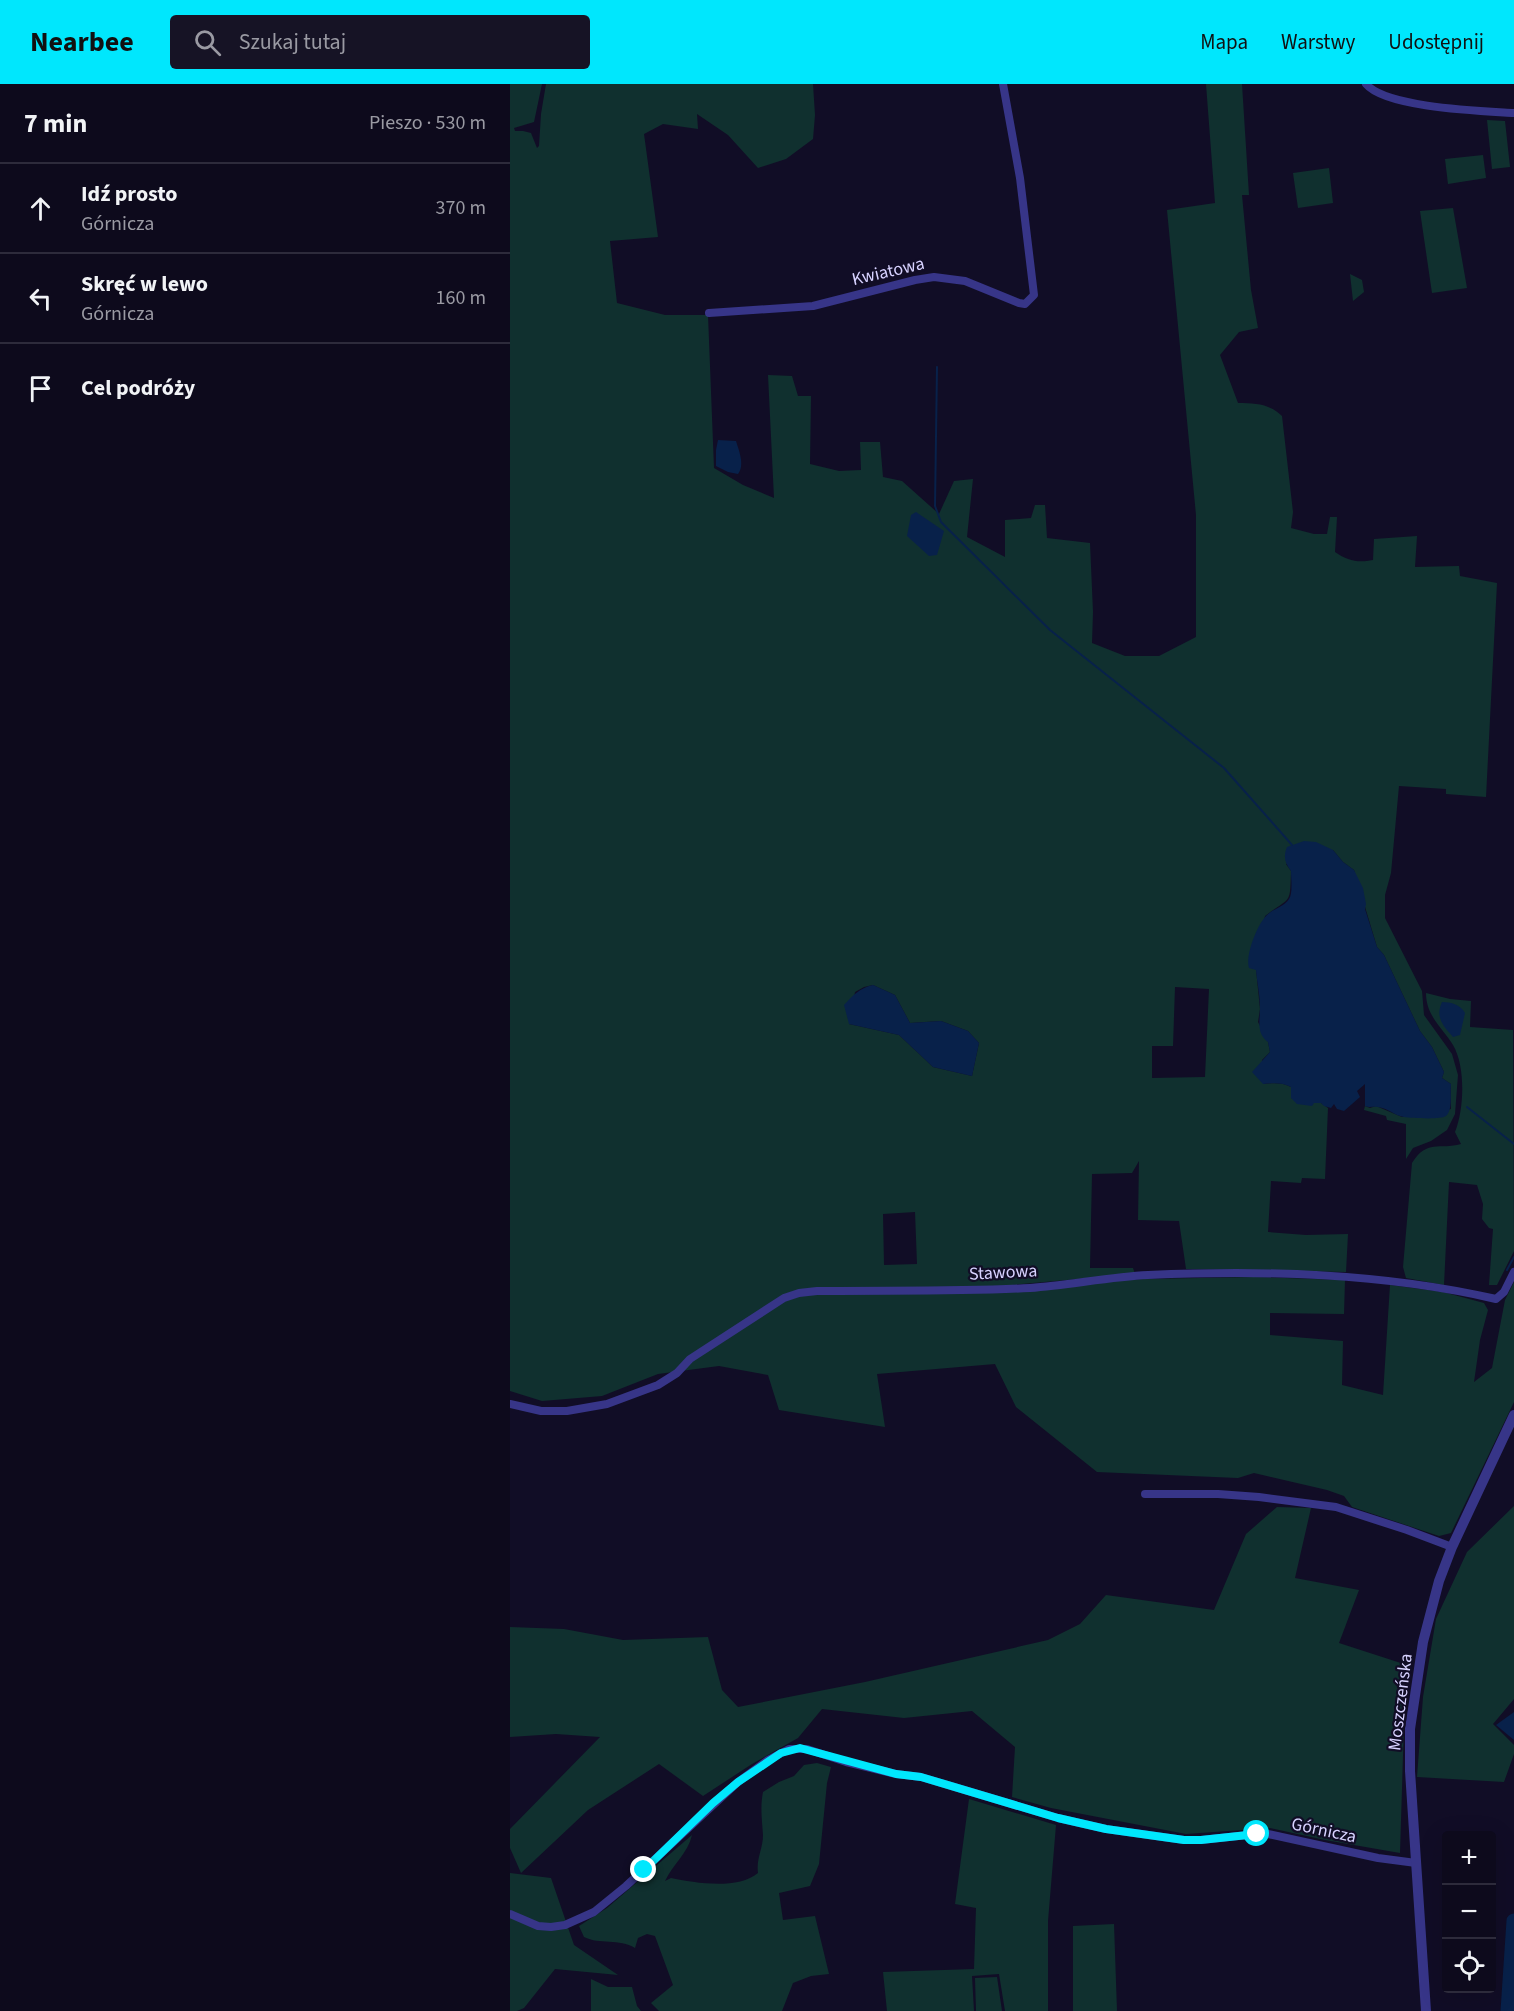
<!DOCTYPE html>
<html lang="pl">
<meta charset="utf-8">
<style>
:root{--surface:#0d0a1c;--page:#161325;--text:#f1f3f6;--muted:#9a9aa3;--line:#2d2b3b;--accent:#00e7fd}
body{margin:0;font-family:"Source Sans 3",sans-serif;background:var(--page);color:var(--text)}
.controls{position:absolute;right:18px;bottom:18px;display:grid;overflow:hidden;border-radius:6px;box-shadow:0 6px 24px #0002}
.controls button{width:54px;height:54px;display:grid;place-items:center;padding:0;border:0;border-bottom:2px solid var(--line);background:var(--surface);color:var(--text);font:30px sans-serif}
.stop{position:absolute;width:18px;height:18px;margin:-14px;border:4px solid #00e7fd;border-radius:50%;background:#fff}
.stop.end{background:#00e7fd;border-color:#fff;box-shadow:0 2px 6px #0008}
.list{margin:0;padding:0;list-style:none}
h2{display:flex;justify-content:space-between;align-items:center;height:78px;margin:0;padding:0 24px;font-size:26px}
h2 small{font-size:20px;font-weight:400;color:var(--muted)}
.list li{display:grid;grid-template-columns:39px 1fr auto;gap:18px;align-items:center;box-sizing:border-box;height:90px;padding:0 24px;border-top:2px solid var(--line)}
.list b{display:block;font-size:22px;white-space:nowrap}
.list p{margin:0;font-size:20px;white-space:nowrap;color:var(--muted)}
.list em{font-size:20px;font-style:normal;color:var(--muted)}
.icon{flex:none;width:33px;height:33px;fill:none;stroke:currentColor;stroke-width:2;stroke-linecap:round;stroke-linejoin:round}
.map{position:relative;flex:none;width:1004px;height:1927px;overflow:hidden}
header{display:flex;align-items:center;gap:36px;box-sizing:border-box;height:84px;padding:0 30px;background:var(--accent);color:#111}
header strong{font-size:28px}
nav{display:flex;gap:33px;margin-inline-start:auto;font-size:21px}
.search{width:420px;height:54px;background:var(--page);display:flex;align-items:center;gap:15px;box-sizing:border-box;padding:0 21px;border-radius:6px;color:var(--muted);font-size:22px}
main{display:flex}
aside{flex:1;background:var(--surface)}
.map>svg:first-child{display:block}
</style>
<header>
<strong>Nearbee</strong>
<div class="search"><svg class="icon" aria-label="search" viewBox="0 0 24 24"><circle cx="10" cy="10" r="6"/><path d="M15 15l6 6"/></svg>Szukaj tutaj</div>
<nav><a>Mapa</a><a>Warstwy</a><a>Udostępnij</a></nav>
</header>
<main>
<aside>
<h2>7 min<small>Pieszo · 530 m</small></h2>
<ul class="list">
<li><svg class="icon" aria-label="ahead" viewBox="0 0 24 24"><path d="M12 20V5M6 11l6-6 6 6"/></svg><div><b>Idź prosto</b><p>Górnicza</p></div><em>370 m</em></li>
<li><svg class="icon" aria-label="left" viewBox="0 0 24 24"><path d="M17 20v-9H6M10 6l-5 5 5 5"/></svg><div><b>Skręć w lewo</b><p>Górnicza</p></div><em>160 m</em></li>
<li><svg class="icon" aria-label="arrive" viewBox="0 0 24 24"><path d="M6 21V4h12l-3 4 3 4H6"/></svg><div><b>Cel podróży</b></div></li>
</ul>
</aside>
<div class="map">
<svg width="1004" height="1927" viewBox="0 0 1004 1927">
<rect width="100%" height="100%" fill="#110d26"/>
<g fill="#10302f" fill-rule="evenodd">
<path d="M 0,0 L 32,0 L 24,38 L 4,44 L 5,47 L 13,47 L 21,49 L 27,64 L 29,62 L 31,30 L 36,0 L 303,0 L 305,31 L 303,55 L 276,75 L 248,84 L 218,51 L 187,30 L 188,45 L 153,40 L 134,50 L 148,153 L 100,157 L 107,219 L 155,231 L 198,231 L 204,384 L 233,401 L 264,414 L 258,291 L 282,292 L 288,312 L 301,312 L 300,380 L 329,387 L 351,386 L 350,358 L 370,358 L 373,393 L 392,397 L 429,430 L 444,397 L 463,395 L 457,453 L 495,473 L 495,436 L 521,434 L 525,421 L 535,421 L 537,454 L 580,459 L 583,528 L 582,559 L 615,572 L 649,572 L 686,553 L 686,431 L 657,126 L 705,119 L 696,0 L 732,0 L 739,111 L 732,111 L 741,206 L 748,244 L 729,248 L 710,271 L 728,319 C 745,319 760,320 772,332 L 783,428 L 781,444 L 804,450 L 817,450 L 820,433 L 827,433 L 825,468 C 838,477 848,479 863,476 L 864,455 L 907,452 L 905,483 L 949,482 L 950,492 L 987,499 L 976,713 L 936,710 L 936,705 L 889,702 L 881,789 L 875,811 L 875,834 L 912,907 L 914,931 L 942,970 L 948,991 L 945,1030 L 937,1046 L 921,1057 L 903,1064 L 896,1075 L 896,1040 L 877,1036 L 876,1032 L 854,1026 L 855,1022 L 860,1024 L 866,1022 L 892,1033 L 905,1033 L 941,1025 L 941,1000 L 932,994 L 934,988 L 922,963 L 910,947 L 874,871 L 867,863 L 844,786 L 833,778 L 823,766 L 776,780 L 781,787 C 780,822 781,812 755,832 L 746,885 L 750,925 L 748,938 L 758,958 L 760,968 L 752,976 L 753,1000 C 763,999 772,998 781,1003 L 781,1014 L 804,1019 L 811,1019 L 818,1024 L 815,1095 L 792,1094 L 791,1099 L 761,1097 L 758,1148 L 796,1151 L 838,1150 L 836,1188 L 676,1185 L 669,1137 L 628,1136 L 629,1077 L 622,1089 L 582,1090 L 580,1184 L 623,1184 L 625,1190 L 479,1203 L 634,1195 L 744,1193 L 835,1196 L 834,1230 L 760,1229 L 760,1251 L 833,1257 L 832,1301 L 873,1311 L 880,1201 L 933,1208 L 974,1219 L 978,1226 L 970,1256 L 964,1298 L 982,1284 L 995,1216 L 1004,1198 L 1004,1318 L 941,1449 L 929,1452 L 842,1423 L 834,1412 L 817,1406 L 744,1389 L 728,1394 L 587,1388 L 506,1323 L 485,1280 L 367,1290 L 375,1343 L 269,1326 L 258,1291 L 209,1282 L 148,1290 L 92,1312 L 32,1317 L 0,1307 ZM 363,901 L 385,911 L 400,939 L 431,937 L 458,947 L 469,959 L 462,992 L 423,983 L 389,951 L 339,940 L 345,908 L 354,903 ZM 665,903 L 699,905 L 695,993 L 642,994 L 642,962 L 663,962 ZM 405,1128 L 407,1180 L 374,1181 L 373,1130 Z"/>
<polygon points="977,36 995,37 1000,83 982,85"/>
<polygon points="973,71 976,94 938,100 935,75"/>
<polygon points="819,84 823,119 788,124 783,89"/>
<polygon points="943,124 957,204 922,209 910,127"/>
<polygon points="840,190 852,196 854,208 843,217"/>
<path d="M 916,909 L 940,915 L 961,917 L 960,943 L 1003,946 L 1004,1167 L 987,1201 L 979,1201 L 983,1145 L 979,1144 L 972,1135 L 973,1120 L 967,1101 L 939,1098 L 934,1201 L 896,1194 L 893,1183 L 902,1079 C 917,1055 929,1066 951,1060 L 945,1048 C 954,1026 956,983 943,961 C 932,943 916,932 916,909 Z"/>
<polygon points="1004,1422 1004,1615 983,1640 1004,1661 1004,1670 994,1698 907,1693 913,1613 926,1535 957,1468"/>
<polygon points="767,1423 801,1424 785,1494 849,1506 829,1559 900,1582 894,1640 890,1769 815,1756 760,1744 676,1750 541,1724 502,1713 505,1663 462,1627 394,1634 312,1625 288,1654 242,1680 193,1712 149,1680 78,1726 11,1789 0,1764 0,1745 90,1653 46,1650 0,1653 0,1543 54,1545 113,1556 198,1553 212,1606 228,1623 355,1598 538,1556 570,1540 596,1511 704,1526 736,1450"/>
<path d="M 307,1679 L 321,1683 L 317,1699 L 309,1780 L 300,1802 L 269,1809 L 273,1836 L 305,1832 L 319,1890 L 301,1892 L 283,1899 L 272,1927 L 149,1927 L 141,1919 L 163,1901 L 145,1852 L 137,1850 L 128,1854 L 125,1864 C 109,1854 90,1861 74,1853 L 69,1842 L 97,1824 L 182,1751 C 178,1769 163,1780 155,1797 L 161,1794 C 185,1799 228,1806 248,1789 C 246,1774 253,1765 253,1751 C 252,1736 250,1723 253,1708 L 269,1698 L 284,1692 L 294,1681 Z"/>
<polygon points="459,1715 546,1741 538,1837 538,1927 495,1927 489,1890 462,1892 464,1927 377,1927 373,1888 464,1885 466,1824 445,1820"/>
<polygon points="0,1789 41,1794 64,1861 108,1891 45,1885 14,1924 7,1927 0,1927"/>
<polygon points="604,1840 607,1927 563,1927 563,1842"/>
<polygon points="487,1893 492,1927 466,1927 465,1894"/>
<polygon points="81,1895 98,1903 122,1903 127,1922 131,1927 81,1927"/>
</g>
<g fill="#08214a">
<path d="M 208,356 L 226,357 C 229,367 235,381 228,390 L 218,388 L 206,382 L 206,366 Z"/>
<polygon points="406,428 434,447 427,471 419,472 397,452 401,431"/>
<path d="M 794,757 L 806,758 L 823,766 L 833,778 L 844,786 L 853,804 L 856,820 L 855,825 L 867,863 L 874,871 L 910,947 L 922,963 L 934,988 L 932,994 L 941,1000 C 940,1009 943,1026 936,1032 C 930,1036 902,1034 894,1033 C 886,1032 877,1024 868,1023 C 863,1022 860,1024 855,1022 L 855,1000 L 847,1007 L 850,1013 L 834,1027 L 827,1025 L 824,1020 L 821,1024 L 814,1022 L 811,1019 L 804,1019 L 802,1022 L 787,1020 L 781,1014 L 781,1003 C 772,998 763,999 753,1000 L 742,988 L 760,968 L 758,958 C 746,949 750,937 750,924 C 750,911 747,898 746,886 L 739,884 C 735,872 747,841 756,832 C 762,825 774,823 779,815 C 783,809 781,795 781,787 C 775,779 773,773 777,763 Z"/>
<path d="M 363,901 L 385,911 L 400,939 L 431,937 L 458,947 L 469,959 L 462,992 L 423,983 L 389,951 L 339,940 L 334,921 C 343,911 350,904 363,901 Z"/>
<path d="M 932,918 C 941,918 951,921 955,929 L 950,951 L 943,953 C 933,942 925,933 932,918 Z"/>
<polygon points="1004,1628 1004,1656 986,1641"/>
</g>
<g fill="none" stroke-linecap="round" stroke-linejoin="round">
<g stroke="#08214a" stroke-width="2">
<polyline points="427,283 425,422 431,438 540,546 714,684 782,761"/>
<polyline points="957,1023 1004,1060"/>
<polyline points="997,1186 1004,1173"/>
</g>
<polyline stroke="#08214a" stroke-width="15" points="998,1927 1004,1837"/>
<g stroke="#373588" stroke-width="8">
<path d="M 856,0 C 876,24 972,27 1004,29"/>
<polyline points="199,229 303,222 405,196 424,193 455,197 509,219 515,220 524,211 510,94 493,0"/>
<path d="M 0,1320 L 31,1327 L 57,1327 L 97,1320 L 148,1301 L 167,1289 L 180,1275 L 274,1214 L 289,1209 L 307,1207 C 378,1206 449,1208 520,1204 C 560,1201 599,1193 638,1191 C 754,1186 873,1189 986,1215 L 994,1208 L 1004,1188"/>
<polyline points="635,1410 708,1410 749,1413 826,1423 897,1446 942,1463"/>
<polyline points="0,1830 28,1842 41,1843 55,1841 84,1828 116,1802 228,1698 258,1676 279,1665 297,1665 336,1678 386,1690 411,1693 548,1734 596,1745 674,1756 691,1756 747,1750 758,1750 868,1774 906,1779"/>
</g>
<polyline stroke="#373588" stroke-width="10" points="916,1927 900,1687 900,1645 913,1558 929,1497 942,1463 1004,1331"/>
</g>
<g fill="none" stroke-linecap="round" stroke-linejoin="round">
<polyline stroke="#00e7fd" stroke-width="8" points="134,1786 203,1719 228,1698 271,1669 290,1664 386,1690 411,1693 548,1734 596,1745 674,1756 691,1756 747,1750"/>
</g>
<g text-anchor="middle" stroke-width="4.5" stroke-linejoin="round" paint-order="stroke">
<g font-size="18" fill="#d7d2ff" stroke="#110d26">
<text transform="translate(378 187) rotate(-13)" y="6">Kwiatowa</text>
<text transform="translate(493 1188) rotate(-3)" y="6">Stawowa</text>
<text transform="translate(890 1618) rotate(-83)" y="6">Moszczeńska</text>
<text transform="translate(814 1746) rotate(12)" y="6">Górnicza</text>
</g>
</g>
</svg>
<div class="controls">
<button>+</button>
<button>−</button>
<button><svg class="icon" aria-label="locate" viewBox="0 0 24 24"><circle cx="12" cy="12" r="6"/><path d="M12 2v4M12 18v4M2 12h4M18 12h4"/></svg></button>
</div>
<div class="stop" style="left:747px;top:1750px"></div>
<div class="stop end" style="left:134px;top:1786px"></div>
</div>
</main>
